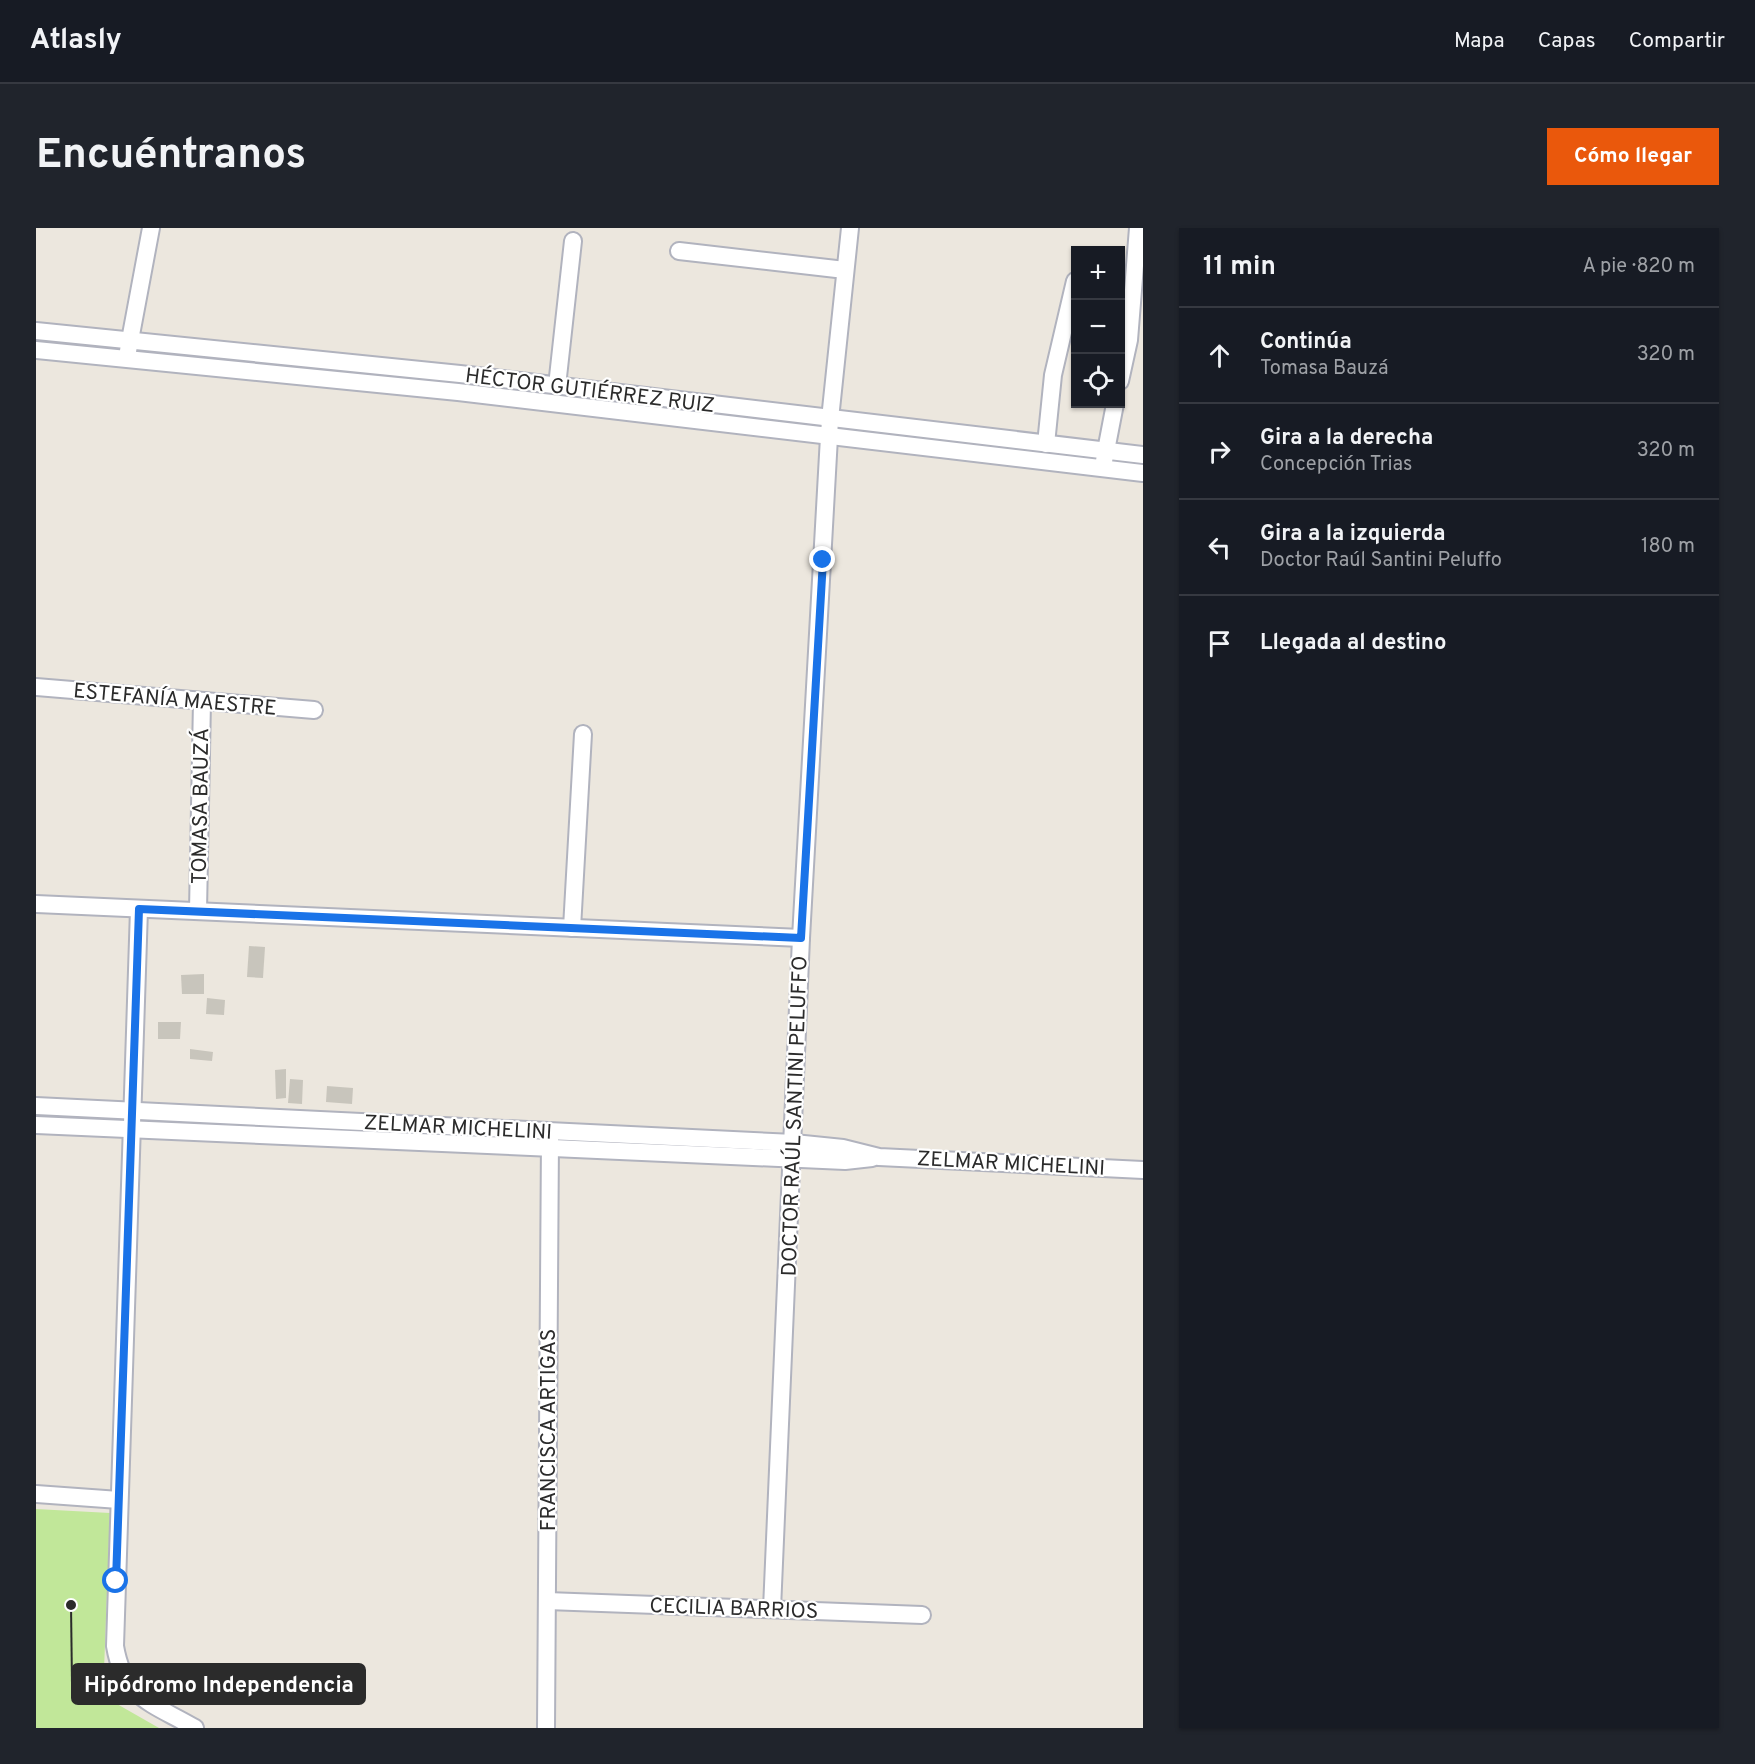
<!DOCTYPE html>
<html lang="es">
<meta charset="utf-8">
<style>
:root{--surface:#171b24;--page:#20242c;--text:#f1f3f6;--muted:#9ea1a6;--line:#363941;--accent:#ea580c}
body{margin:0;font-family:Overpass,sans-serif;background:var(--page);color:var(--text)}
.controls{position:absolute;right:18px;top:18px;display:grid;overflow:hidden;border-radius:0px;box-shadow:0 2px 4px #0004}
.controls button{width:54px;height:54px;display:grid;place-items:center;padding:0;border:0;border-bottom:2px solid var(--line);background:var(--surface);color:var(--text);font:30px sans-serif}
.stop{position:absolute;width:18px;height:18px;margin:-14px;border:4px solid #1a73e8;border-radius:50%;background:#fff}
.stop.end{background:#1a73e8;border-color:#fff;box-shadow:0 2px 6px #0008}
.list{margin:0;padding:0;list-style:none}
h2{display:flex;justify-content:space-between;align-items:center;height:78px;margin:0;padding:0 24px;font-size:26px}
h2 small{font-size:20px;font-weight:400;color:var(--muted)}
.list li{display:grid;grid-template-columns:39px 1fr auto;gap:18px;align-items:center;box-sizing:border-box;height:96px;padding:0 24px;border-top:2px solid var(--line)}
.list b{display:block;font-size:22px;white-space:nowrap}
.list p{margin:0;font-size:20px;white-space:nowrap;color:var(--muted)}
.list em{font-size:20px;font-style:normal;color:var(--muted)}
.icon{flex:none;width:33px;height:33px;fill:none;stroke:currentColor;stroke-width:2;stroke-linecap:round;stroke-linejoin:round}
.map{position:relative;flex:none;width:1107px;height:1500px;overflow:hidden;border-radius:0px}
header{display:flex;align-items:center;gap:36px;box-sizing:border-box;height:84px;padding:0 30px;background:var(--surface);border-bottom:2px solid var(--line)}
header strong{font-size:28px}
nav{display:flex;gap:33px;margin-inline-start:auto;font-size:21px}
.intro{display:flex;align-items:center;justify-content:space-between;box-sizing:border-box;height:144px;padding:0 36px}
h1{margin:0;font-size:42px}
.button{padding:15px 27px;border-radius:0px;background:var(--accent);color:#fff;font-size:21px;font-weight:700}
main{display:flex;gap:36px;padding:0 36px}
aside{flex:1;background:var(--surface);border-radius:0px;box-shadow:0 2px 4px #0004}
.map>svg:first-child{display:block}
</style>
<header>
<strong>Atlasly</strong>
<nav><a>Mapa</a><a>Capas</a><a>Compartir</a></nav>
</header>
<div class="intro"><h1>Encuéntranos</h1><a class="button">Cómo llegar</a></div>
<main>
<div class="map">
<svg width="1107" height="1500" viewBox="0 0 1107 1500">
<rect width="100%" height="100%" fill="#ece7de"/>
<polygon fill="#c1e799" points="0,1281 74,1285 67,1468 123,1500 0,1500"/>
<g fill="#c8c5bc">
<polygon points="213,718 229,719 227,750 211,749"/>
<polygon points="168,746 168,766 146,766 145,747"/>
<polygon points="171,770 189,772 188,787 170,786"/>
<polygon points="122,794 145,794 144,811 122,811"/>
<polygon points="154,821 177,824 176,833 154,831"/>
<polygon points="250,841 250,870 240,871 239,842"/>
<polygon points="254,851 267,852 266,876 252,875"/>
<polygon points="291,858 317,860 316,876 290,874"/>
</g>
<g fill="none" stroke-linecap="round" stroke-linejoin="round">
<g stroke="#b1b3be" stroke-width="20">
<g id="minor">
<polyline points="643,23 809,42"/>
<polyline points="0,103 424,146 1107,227"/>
<polyline points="0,122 422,164 1107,245"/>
<polyline points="92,123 115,0"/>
<polyline points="1084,153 1093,112 1102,0"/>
<polyline points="521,158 537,13"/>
<polyline points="1010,216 1017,147 1039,53"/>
<polyline points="1068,233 1079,176"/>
<polyline points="0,459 278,482"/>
<polyline points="0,676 765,710"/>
<path d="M 103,681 L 79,1418 C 88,1471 116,1475 159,1500"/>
<polyline points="162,683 166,473"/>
<polyline points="536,700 547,506"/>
<polyline points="0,878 758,915 807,920 843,929 1107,942"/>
<polyline points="0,897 809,933 836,930"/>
<polyline points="0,1266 83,1272"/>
<polyline points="511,1373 886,1387"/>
<polyline points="736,1381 765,710 794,191 814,0"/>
<polyline points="510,1500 514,910"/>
</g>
</g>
<use href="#minor" stroke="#fff" stroke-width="16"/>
</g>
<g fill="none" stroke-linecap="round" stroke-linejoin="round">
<polyline stroke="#1a73e8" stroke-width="8" points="80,1353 103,681 765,710 787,332"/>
</g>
<g text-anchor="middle" stroke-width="4.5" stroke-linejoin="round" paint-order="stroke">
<g font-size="21" fill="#2b2b2b" stroke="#fff">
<text transform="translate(554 162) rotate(7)" y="7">HÉCTOR GUTIÉRREZ RUIZ</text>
<text transform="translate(139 471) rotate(5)" y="7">ESTEFANÍA MAESTRE</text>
<text transform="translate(164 578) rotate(-89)" y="7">TOMASA BAUZÁ</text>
<text transform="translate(758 888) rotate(-88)" y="7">DOCTOR RAÚL SANTINI PELUFFO</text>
<text transform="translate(422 899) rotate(3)" y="7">ZELMAR MICHELINI</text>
<text transform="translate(975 935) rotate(3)" y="7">ZELMAR MICHELINI</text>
<text transform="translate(512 1202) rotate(-90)" y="7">FRANCISCA ARTIGAS</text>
<text transform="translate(698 1380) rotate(2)" y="7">CECILIA BARRIOS</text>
</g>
</g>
<path fill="none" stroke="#2b2b2b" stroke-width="2" d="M35 1377L36 1456"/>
<circle fill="#2b2b2b" stroke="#fff" stroke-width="2" cx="35" cy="1377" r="6"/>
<rect fill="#2b2b2b" stroke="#2b2b2b" stroke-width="2" x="36" y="1436" width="293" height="40" rx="6"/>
<g font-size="22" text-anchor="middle" font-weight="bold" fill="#fff">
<text x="183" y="1464">Hipódromo Independencia</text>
</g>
</svg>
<div class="controls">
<button>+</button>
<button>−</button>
<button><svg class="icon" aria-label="locate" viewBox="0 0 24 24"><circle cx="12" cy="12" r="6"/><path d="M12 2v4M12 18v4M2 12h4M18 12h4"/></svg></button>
</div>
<div class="stop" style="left:80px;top:1353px"></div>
<div class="stop end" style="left:787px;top:332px"></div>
</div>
<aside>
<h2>11 min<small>A pie · 820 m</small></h2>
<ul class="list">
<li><svg class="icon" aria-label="ahead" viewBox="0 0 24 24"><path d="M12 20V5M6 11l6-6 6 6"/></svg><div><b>Continúa</b><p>Tomasa Bauzá</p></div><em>320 m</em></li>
<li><svg class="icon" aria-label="right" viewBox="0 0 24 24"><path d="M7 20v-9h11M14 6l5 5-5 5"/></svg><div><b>Gira a la derecha</b><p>Concepción Trias</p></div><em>320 m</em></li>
<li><svg class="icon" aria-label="left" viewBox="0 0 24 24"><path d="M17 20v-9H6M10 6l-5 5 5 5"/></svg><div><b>Gira a la izquierda</b><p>Doctor Raúl Santini Peluffo</p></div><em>180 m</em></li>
<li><svg class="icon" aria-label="arrive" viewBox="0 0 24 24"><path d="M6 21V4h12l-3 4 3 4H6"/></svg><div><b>Llegada al destino</b></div></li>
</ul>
</aside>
</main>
